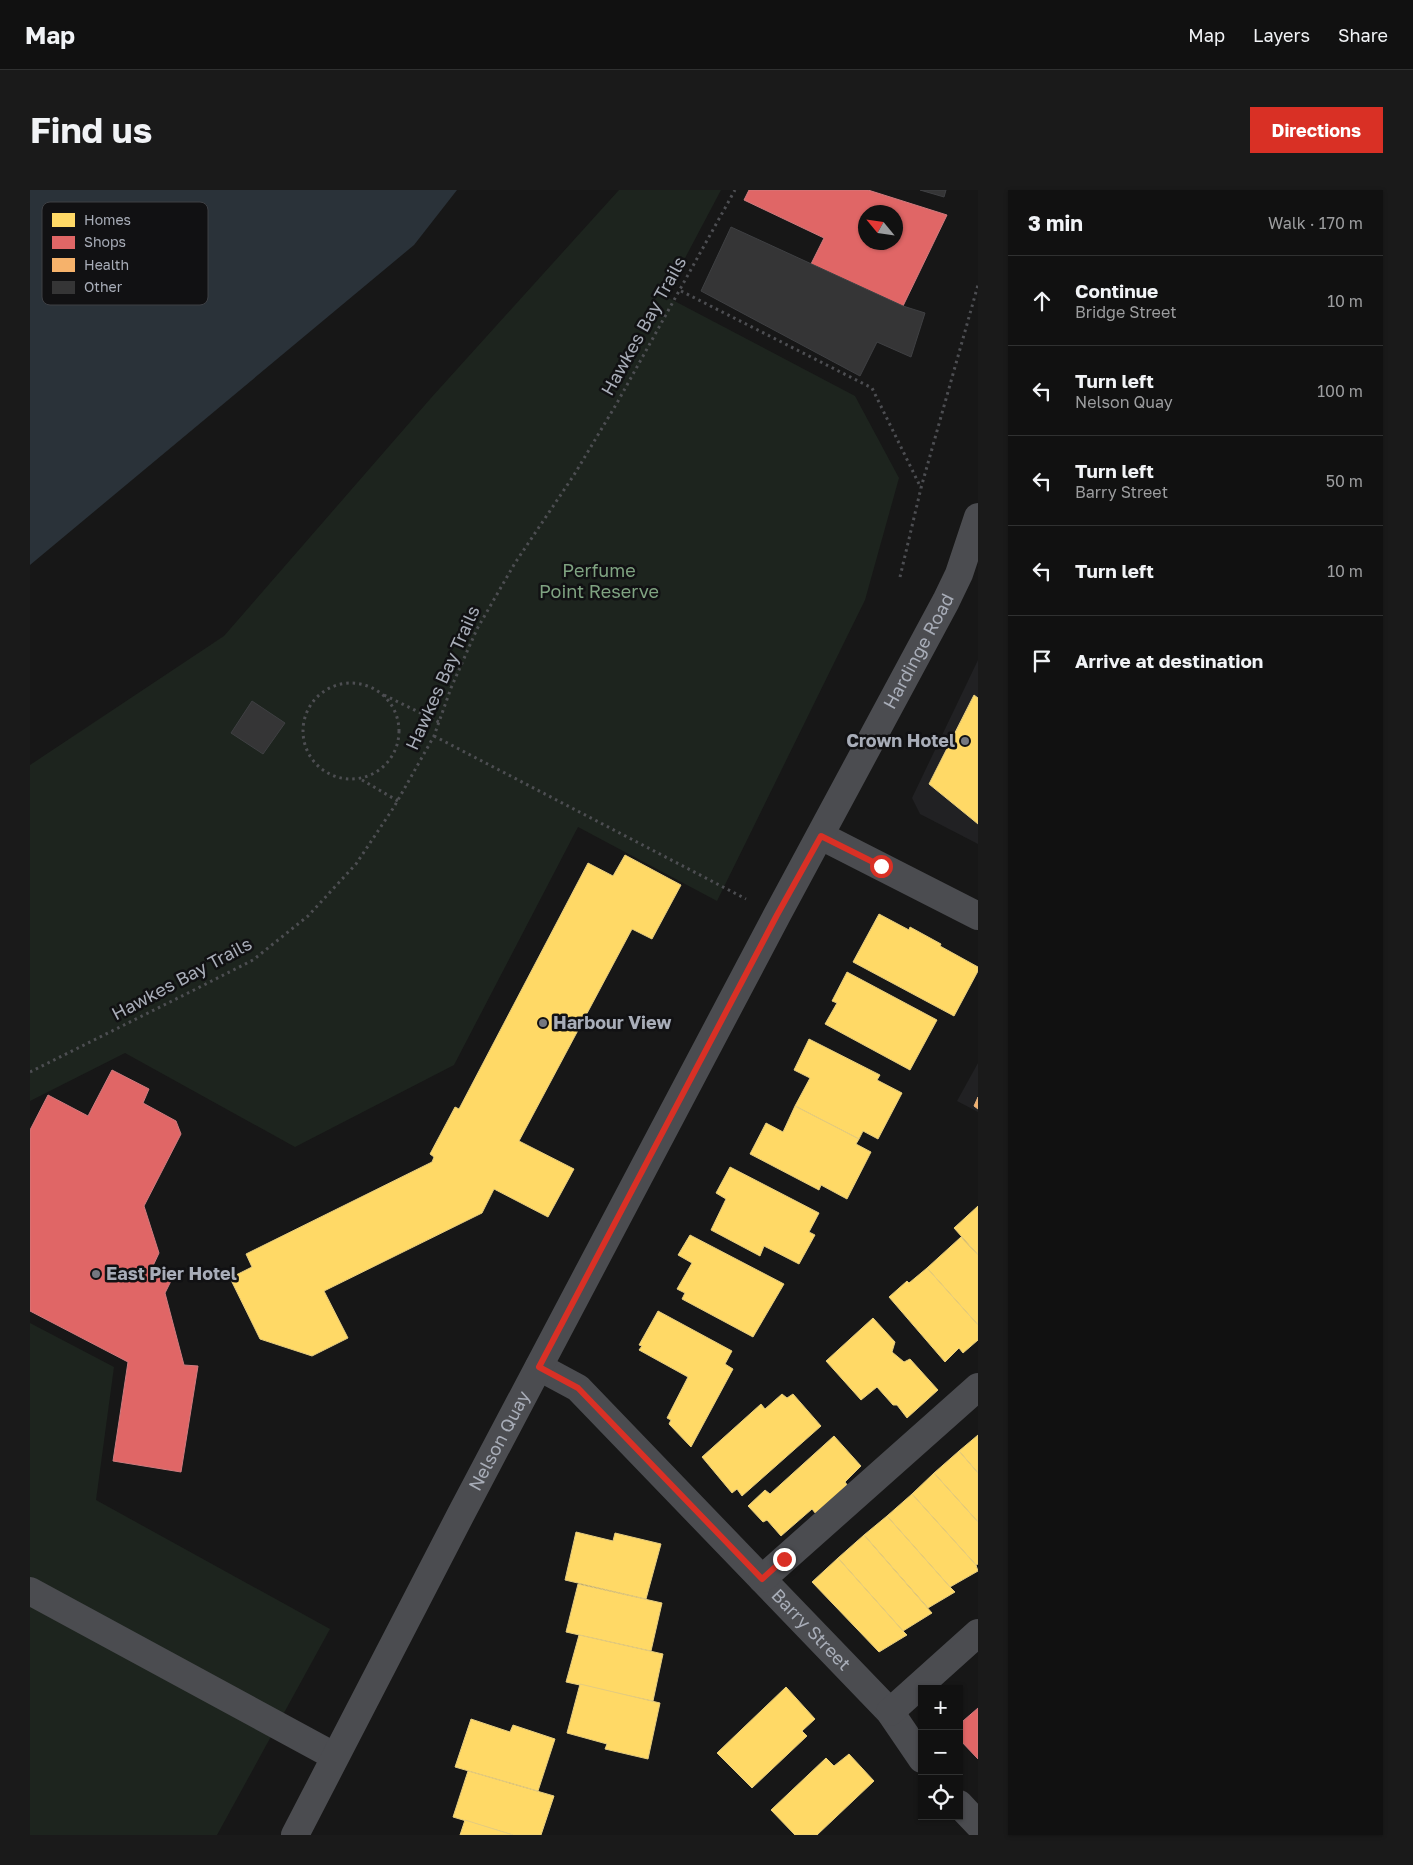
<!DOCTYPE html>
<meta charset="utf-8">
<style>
:root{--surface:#111;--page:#1a1a1a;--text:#f1f3f6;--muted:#9c9d9f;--line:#303131;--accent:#d93025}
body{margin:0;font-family:"Golos Text",sans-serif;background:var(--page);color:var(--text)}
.controls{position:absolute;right:15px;bottom:15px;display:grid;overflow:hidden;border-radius:0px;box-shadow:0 1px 4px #0004}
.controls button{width:45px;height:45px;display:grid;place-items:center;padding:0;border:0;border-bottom:1px solid var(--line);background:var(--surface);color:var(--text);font:25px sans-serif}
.compass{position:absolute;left:828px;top:15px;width:45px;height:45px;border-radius:50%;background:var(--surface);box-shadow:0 1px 4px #0004;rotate:299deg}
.stop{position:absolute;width:15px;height:15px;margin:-11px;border:4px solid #d93025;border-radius:50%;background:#fff}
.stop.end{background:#d93025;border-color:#fff;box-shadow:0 1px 5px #0008}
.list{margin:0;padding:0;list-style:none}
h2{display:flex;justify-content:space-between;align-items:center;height:65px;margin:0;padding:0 20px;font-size:21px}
h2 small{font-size:16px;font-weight:400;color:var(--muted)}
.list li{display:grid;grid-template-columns:32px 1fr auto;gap:15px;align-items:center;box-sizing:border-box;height:90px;padding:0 20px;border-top:1px solid var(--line)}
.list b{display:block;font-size:19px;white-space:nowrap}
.list p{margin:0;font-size:16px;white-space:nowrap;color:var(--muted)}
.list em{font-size:16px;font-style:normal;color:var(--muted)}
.icon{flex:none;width:28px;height:28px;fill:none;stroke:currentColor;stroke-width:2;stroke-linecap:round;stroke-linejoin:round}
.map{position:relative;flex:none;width:948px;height:1645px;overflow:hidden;border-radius:0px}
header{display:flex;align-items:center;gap:30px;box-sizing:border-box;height:70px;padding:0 25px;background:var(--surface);border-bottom:1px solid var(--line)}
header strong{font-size:24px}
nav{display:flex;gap:28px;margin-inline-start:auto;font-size:18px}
.intro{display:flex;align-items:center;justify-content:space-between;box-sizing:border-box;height:120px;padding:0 30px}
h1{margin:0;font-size:35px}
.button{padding:12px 22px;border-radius:0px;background:var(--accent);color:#fff;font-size:18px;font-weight:700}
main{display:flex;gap:30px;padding:0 30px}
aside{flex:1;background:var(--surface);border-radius:0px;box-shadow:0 1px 4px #0004}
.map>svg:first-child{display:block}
</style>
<header>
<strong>Map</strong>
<nav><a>Map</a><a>Layers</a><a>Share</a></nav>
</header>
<div class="intro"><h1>Find us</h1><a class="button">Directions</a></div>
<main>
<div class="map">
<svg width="948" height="1645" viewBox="0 0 948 1645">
<rect width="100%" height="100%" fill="#171717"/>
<g fill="#212123">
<polygon points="948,470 948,654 890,624 882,608"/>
<polygon points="948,873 948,922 927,911"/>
</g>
<g fill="#1d241e">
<polygon points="589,0 691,0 635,106 825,206 869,288 835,410 687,711 548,637 424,875 265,957 95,863 0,911 0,575 194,446 401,208"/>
<polygon points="0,1133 84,1177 66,1310 300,1439 187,1645 0,1645"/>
</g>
<polygon fill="#2a3239" points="0,0 427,0 384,55 0,375"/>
<g fill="#ffd966" stroke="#e5cc7f">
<polygon points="944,505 948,508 948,634 899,594"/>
<polygon points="595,665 651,695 622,749 602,739 489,951 544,979 518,1027 464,999 452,1023 294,1101 318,1148 282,1166 230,1149 200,1088 222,1077 216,1064 402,972 404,967 400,964 425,917 429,919 558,673 583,686"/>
<polygon points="849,724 879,740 880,737 911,754 910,756 948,777 948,781 924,826 823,772"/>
<polygon points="817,782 907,830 880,880 795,834 807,813 802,811"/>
<polygon points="779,849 850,885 847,890 872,903 848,949 833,941 829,949 765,916 780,888 764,880"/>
<polygon points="765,916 829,949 826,954 841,962 817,1009 791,995 789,1000 720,964 736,933 753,942"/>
<polygon points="700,977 789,1023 779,1042 785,1045 769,1074 734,1056 730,1066 681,1040 696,1009 686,1003"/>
<polygon points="948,1016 948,1065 924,1038"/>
<polygon points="660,1045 754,1094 723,1147 652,1109 655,1103 647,1099 662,1073 648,1065"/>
<polygon points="931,1047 948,1065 948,1135 897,1078"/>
<polygon points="897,1078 948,1135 948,1150 933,1163 929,1158 915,1172 859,1107 877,1091 879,1093"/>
<polygon points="628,1121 702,1161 695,1174 703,1179 661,1257 639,1234 641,1230 637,1228 658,1187 609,1160 612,1156 609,1155"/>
<polygon points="843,1128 865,1152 862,1162 874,1172 880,1169 908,1200 877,1228 867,1215 863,1215 847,1197 831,1210 796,1171"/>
<polygon points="752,1204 757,1208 763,1204 791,1236 712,1306 707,1299 702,1303 672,1267 731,1214 735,1219"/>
<polygon points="948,1245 948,1283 929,1261"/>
<polygon points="804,1246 831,1276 815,1292 818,1296 786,1324 782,1319 751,1346 737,1330 733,1332 718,1316 735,1300 740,1304"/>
<polygon points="929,1261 948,1283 948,1332 904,1283"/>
<polygon points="904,1283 948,1332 948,1374 946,1375 882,1304"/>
<polygon points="882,1304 946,1375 948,1381 920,1397 857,1326"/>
<polygon points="857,1326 920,1397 925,1402 898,1418 834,1345"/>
<polygon points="546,1342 583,1351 585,1343 631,1354 616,1409 535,1390"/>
<polygon points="834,1345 902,1423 873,1441 808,1368"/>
<polygon points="808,1368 873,1441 877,1445 849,1462 782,1392"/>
<polygon points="548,1394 632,1413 621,1461 536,1442"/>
<polygon points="549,1445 633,1464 623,1511 536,1492"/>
<polygon points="550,1494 630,1513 618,1569 575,1559 577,1554 537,1543"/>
<polygon points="756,1497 785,1529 772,1541 777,1546 722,1598 687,1563"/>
<polygon points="441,1529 480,1542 483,1535 525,1549 508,1601 425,1577"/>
<polygon points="819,1564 844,1591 787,1645 765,1645 741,1620 796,1568 804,1576"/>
<polygon points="438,1581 524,1606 511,1645 483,1645 423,1627"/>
<polygon points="435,1630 483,1645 430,1645"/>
</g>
<g fill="#e06666" stroke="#cf7b7f" fill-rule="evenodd">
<path d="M 719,0 L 838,0 L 917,25 L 873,116 L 781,74 L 794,48 L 714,10 ZM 836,22 L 866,22 L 866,52 L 836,52 Z"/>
<polygon points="82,880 119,899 113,913 146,931 151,944 114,1016 129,1063 122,1078 142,1089 135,1103 154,1175 168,1176 151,1282 83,1271 98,1172 0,1121 0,940 18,905 58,926"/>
<polygon points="948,1518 948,1569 930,1550 933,1531"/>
</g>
<polygon fill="#f6b26b" stroke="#dfb082" points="948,907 948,919 944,916"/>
<g fill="#353536" stroke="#3f4043">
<polygon points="890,0 916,0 914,7"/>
<polygon points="701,37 873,116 895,123 881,167 847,152 830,186 671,101"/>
<polygon points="222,511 255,533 233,564 201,543"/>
</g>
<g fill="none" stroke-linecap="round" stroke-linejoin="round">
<g stroke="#4d4e52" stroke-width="3" stroke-dasharray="2.5 4" stroke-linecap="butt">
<polyline points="651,101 842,198 891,298"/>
<polyline points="870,387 891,298 948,95"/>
<circle cx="321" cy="541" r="48"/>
<polyline points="354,505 409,532"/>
<polyline points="404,546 716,709"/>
<polyline points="332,590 368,611"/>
<polyline points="0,882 164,800 223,770 278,726 326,674 364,617 404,546 421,498 447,439 485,373 544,285 587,213 705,0"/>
</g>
<g stroke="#4b4c50" stroke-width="28">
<polyline points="791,646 948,726"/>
<path id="s1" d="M 509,1177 L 548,1198 L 860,1522 L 892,1569"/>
<polyline points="732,1389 948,1197"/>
<polyline points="0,1401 304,1566"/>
<polyline points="860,1522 948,1443"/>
<polyline points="929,1614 948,1634"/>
<path id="s2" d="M 265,1645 L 431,1324 L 747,725 L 916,411 L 929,384 L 948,327"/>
</g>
</g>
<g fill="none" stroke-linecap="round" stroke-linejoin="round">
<polyline stroke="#d93025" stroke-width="6" points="754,1369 732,1389 548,1198 509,1177 747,725 791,646 851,676"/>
</g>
<g fill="#757880" stroke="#111113" stroke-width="2">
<circle cx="935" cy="551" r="5"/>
<circle cx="513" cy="833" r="5"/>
<circle cx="66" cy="1084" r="5"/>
</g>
<g text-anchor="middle" stroke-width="5" stroke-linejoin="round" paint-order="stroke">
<g font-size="18" fill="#a8adb8" stroke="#111113">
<text transform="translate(614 136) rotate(-61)" y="6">Hawkes Bay Trails</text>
<text dy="6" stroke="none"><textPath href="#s2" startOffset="1338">Hardinge Road</textPath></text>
<text transform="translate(413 488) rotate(-66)" y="6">Hawkes Bay Trails</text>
<text transform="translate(152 789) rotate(-28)" y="6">Hawkes Bay Trails</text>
<text dy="6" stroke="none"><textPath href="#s2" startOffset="444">Nelson Quay</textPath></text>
<text dy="6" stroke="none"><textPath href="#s1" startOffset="380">Barry Street</textPath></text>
</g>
<g font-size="18" fill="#7fa381" stroke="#111113">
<text x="569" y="387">Perfume<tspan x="569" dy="21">Point Reserve</tspan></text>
</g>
<g font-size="18" font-weight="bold" fill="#a8adb8" stroke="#111113" text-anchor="start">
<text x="925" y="557" text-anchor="end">Crown Hotel</text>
<text x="523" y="839">Harbour View</text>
<text x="76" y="1090">East Pier Hotel</text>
</g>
</g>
<rect x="12" y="12" width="166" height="103" rx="8" fill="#111113" stroke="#3e4045" stroke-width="1"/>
<rect x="22" y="23" width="23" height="14" fill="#ffd966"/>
<rect x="22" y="46" width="23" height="13" fill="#e06666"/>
<rect x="22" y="68" width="23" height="14" fill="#f6b26b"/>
<rect x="22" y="91" width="23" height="13" fill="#353536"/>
<g font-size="14" fill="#a8adb8">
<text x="54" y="35">Homes</text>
<text x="54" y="57">Shops</text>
<text x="54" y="80">Health</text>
<text x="54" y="102">Other</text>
</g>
</svg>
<div class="controls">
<button>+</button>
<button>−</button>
<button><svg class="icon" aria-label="locate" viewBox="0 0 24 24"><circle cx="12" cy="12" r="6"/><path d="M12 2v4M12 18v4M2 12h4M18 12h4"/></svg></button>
</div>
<svg class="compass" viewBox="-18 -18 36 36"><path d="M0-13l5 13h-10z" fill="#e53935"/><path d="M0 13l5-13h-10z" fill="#9c9d9f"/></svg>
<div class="stop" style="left:851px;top:676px"></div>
<div class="stop end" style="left:754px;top:1369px"></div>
</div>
<aside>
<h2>3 min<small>Walk · 170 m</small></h2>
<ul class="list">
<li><svg class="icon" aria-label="ahead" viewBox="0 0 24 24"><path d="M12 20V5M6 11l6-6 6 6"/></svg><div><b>Continue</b><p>Bridge Street</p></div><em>10 m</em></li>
<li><svg class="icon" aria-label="left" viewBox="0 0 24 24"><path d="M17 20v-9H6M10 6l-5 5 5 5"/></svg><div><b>Turn left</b><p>Nelson Quay</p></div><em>100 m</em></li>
<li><svg class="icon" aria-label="left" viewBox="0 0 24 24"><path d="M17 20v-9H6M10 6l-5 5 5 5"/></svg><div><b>Turn left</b><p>Barry Street</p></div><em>50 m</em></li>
<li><svg class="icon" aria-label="left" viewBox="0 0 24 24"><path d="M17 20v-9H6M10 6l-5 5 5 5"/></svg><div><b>Turn left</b></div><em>10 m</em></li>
<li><svg class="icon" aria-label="arrive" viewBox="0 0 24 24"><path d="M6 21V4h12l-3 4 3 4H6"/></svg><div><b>Arrive at destination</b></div></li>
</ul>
</aside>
</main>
